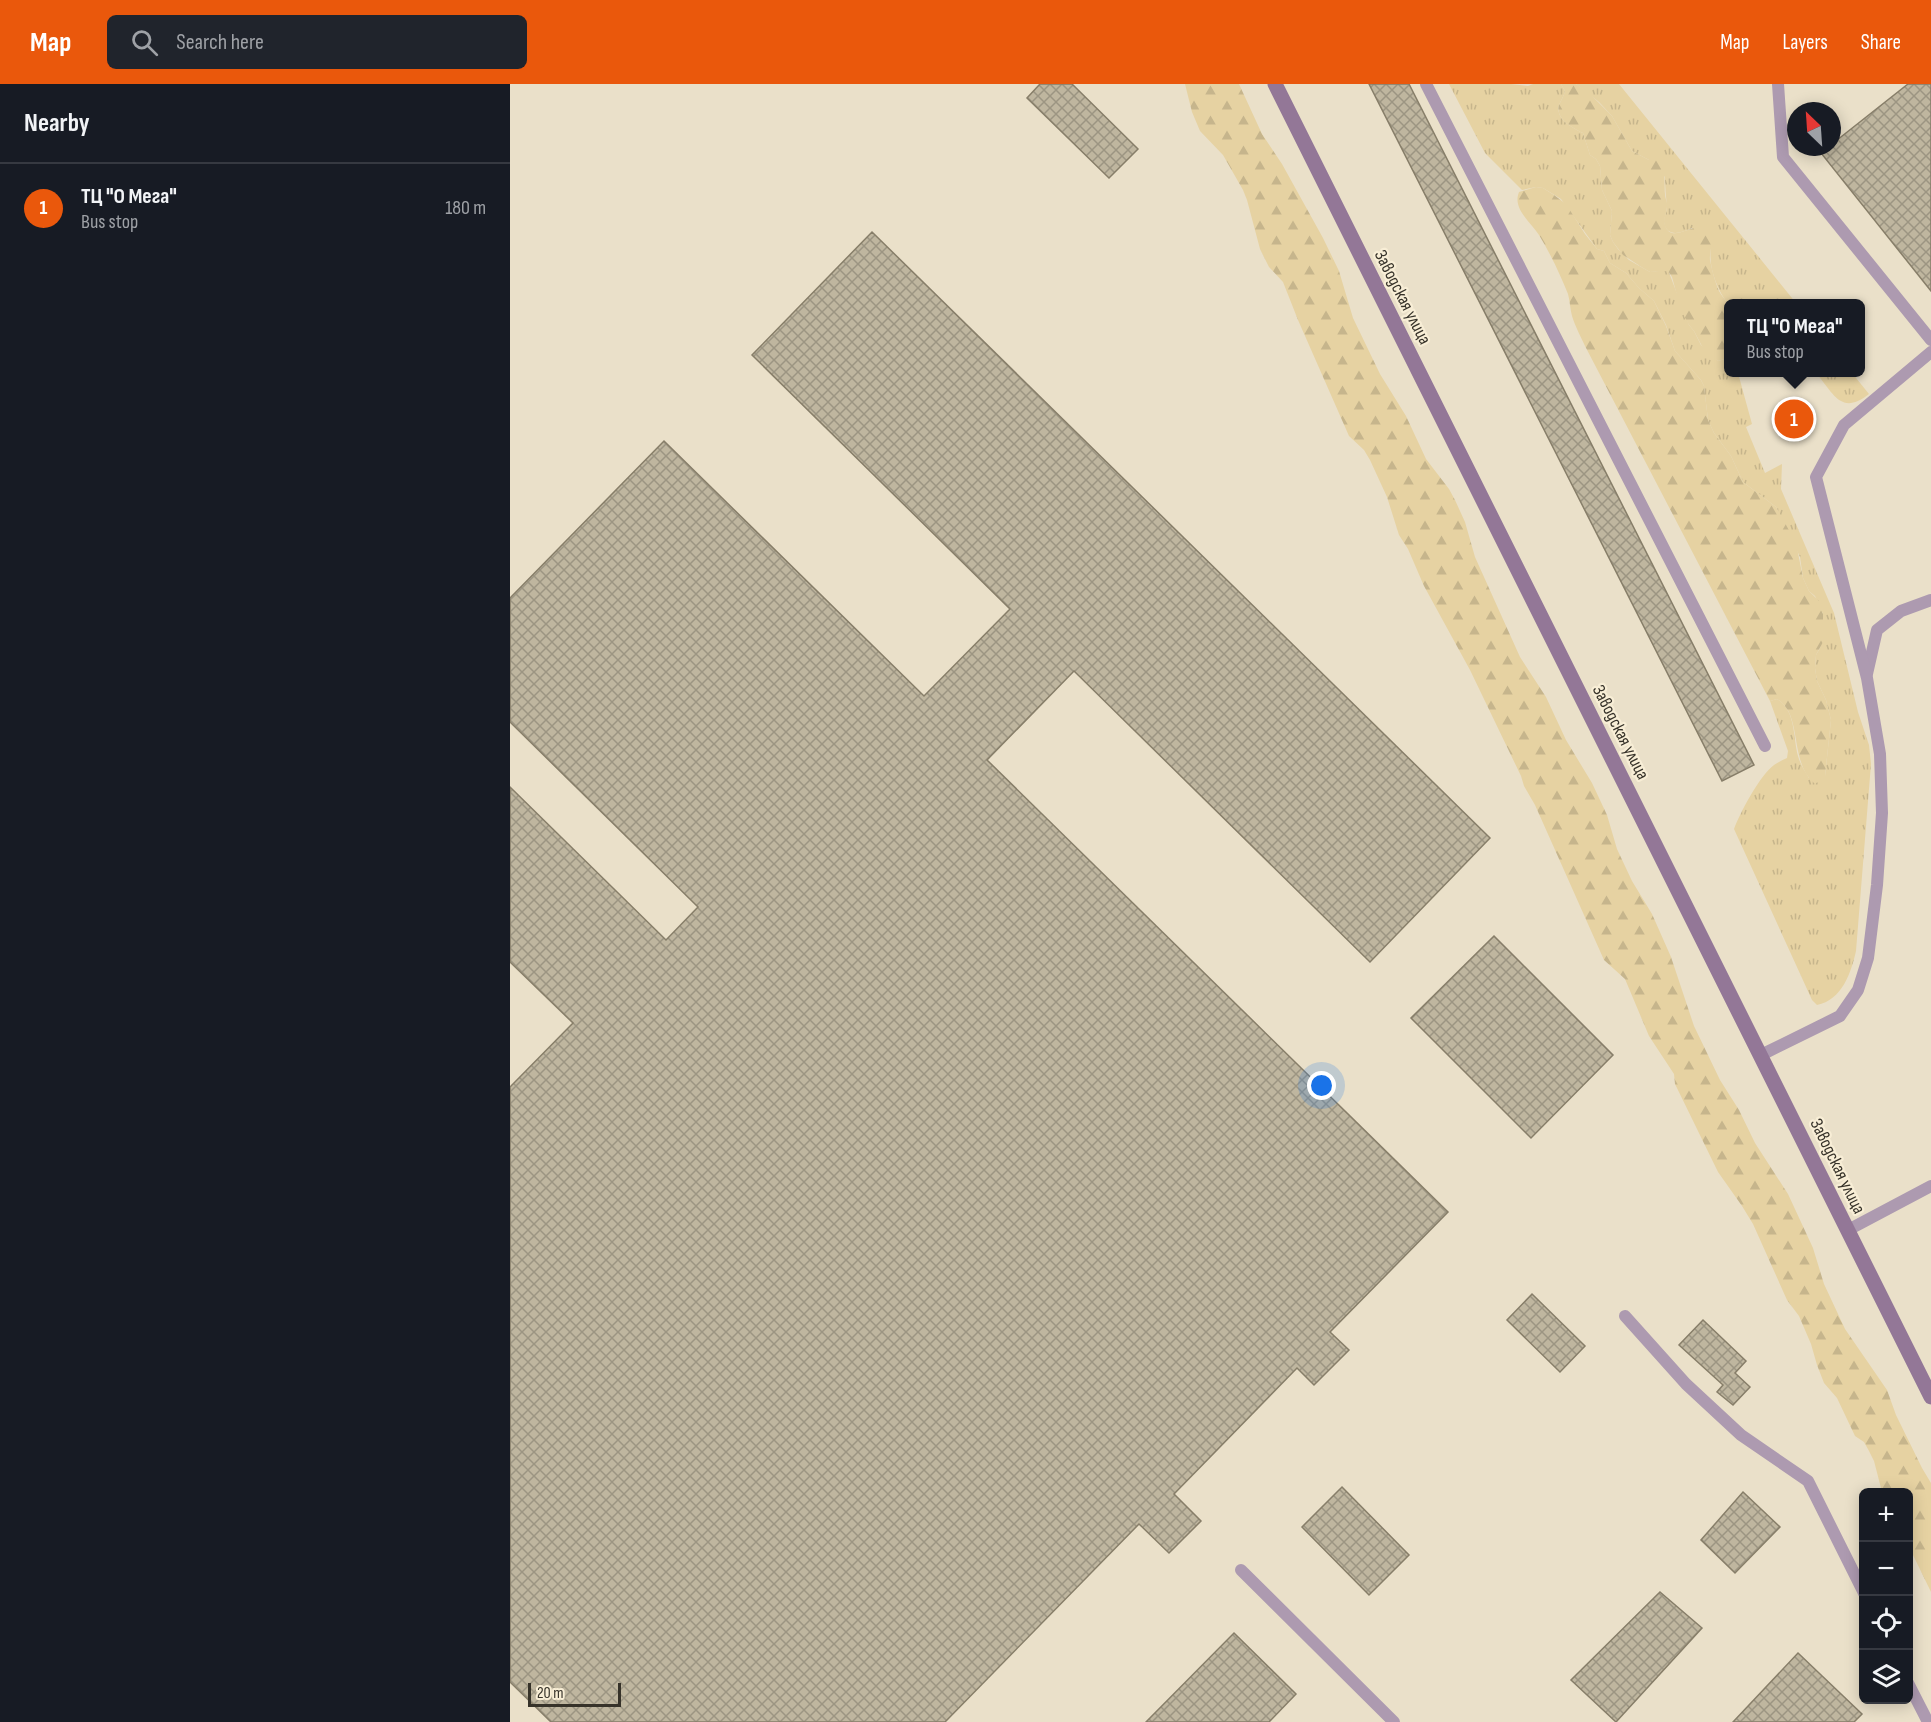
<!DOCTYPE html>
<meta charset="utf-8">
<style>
:root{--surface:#171b24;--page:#20242c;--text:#f1f3f6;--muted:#9ea1a6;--line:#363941;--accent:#ea580c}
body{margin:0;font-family:"Sofia Sans Condensed",sans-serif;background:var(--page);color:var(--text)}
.controls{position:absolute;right:18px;bottom:18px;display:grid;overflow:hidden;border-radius:9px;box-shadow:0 3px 15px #0003}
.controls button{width:54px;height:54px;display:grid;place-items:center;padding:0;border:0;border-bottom:2px solid var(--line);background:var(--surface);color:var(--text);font:30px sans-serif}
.compass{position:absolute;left:1277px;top:18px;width:54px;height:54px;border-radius:50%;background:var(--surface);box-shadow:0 3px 15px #0003;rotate:335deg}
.scale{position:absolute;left:18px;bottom:15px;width:93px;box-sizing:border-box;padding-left:6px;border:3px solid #363229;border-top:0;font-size:16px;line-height:21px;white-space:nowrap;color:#363229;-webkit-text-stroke:4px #f8eed6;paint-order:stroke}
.you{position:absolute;left:812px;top:1002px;width:21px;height:21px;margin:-15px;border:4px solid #fff;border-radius:50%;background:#1a73e8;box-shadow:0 0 0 9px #1a73e833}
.badge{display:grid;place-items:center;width:39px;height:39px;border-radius:50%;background:var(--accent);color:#fff;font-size:20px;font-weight:700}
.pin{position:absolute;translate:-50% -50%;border:3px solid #fff;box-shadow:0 2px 6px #0006}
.popup{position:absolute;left:1214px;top:215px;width:141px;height:78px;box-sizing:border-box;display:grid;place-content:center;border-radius:9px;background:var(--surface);filter:drop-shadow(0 2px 4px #0005);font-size:20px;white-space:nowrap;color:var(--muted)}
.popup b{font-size:22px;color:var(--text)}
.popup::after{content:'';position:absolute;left:50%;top:100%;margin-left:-12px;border:12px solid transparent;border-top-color:var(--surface)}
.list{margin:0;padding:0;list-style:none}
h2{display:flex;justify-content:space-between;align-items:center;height:78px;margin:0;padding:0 24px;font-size:26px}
h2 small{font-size:20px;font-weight:400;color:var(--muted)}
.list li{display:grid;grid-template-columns:39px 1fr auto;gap:18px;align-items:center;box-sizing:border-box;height:90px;padding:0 24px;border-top:2px solid var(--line)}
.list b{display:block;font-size:22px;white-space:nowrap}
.list p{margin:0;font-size:20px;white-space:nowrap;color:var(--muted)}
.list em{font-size:20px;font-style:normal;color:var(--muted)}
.icon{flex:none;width:33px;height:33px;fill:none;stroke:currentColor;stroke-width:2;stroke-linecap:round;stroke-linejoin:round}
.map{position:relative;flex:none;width:1421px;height:1638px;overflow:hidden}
header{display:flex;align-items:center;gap:36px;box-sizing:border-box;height:84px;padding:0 30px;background:var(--accent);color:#fff}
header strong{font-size:28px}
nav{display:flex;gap:33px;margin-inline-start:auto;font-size:21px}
.search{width:420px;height:54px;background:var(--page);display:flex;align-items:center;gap:15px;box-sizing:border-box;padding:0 21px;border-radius:9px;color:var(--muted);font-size:22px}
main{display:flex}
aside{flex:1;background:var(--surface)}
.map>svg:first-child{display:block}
</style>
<header>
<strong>Map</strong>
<div class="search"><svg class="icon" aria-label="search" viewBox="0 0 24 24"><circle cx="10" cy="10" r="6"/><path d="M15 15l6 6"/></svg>Search here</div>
<nav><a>Map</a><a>Layers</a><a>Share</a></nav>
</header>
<main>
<aside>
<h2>Nearby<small></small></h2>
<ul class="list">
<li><span class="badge">1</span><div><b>ТЦ &quot;О Мега&quot;</b><p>Bus stop</p></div><em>180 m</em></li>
</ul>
</aside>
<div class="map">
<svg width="1421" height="1638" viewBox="0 0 1421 1638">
<defs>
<pattern id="grass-tufts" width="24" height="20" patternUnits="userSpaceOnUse" patternTransform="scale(1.5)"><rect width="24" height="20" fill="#e6d2a2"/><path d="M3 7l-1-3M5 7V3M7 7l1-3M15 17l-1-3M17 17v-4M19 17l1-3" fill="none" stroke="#c6b58c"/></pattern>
<pattern id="forest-firs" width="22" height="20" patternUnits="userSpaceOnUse" patternTransform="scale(1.5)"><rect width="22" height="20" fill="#e6d2a2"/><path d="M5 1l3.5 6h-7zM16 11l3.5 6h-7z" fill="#c6b58c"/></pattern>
<pattern id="building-cross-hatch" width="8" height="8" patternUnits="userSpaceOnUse" patternTransform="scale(1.5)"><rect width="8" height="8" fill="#bfb69f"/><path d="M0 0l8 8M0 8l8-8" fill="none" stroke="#9c9582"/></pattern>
</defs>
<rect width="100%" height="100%" fill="#eae0c9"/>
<g fill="url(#grass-tufts)">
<path d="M 939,0 L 1001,0 L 1018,2 L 1023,0 L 1051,0 L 1055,7 C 1054,12 1051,16 1049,21 C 1045,35 1063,44 1073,49 L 1080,71 L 1086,75 L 1090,82 L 1092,106 L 1102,127 L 1100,151 L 1103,158 L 1108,165 L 1119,176 L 1140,188 L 1158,186 L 1179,241 L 1184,247 L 1191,261 L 1208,277 L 1218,274 L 1218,288 L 1228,289 L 1242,340 L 1236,343 L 1255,389 L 1272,380 L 1271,405 L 1324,529 L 1348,628 L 1359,661 L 1361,680 L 1346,867 C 1341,889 1332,916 1307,921 L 1302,916 L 1224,745 C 1230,729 1250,691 1264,681 C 1268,678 1273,676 1277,674 L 1278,667 L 1260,617 L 1267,615 C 1286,626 1283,654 1288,672 C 1290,680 1295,687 1299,694 L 1315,692 L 1321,636 L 1316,616 L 1307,597 L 1305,584 L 1306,571 L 1310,564 L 1313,551 L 1313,530 L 1305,512 L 1299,507 L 1293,494 L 1290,473 L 1266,423 L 1233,398 L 1221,372 L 1204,349 L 1198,336 L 1194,302 L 1191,296 L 1165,267 L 1156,241 L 1144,217 L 1129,204 L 1116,189 L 1100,179 L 1094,167 L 1087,165 L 1051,115 L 1033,104 L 1026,103 L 1012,106 L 975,69 Z"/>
<path d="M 1066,0 L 1109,0 L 1286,219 L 1218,220 C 1207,205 1198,183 1201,164 L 1182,144 C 1172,149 1156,154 1154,138 C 1154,132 1157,128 1157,123 C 1156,113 1155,103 1155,93 L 1139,76 L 1122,67 L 1102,32 L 1089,18 Z"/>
<path d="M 1306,289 L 1342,289 L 1359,310 C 1331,332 1324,310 1306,289 Z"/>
</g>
<g fill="url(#forest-firs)">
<polygon points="675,0 729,0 752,50 772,80 813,154 829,187 843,234 870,290 896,332 916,375 939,405 945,416 955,438 965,473 1010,573 1036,613 1056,656 1082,699 1097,731 1107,765 1122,797 1142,830 1161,873 1184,942 1210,996 1229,1026 1245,1059 1278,1110 1303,1164 1314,1200 1335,1245 1377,1306 1386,1331 1412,1384 1421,1399 1421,1508 1403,1471 1403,1462 1399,1452 1398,1408 1372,1408 1364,1377 1359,1367 1354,1358 1345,1352 1327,1314 1314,1299 1307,1281 1301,1260 1289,1232 1277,1216 1243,1140 1232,1122 1208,1088 1165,1000 1164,990 1139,952 1115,895 1094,876 1025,721 1014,702 1011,692 960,586 914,502 898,465 889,451 877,413 860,376 854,366 839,352 788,236 773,198 759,183 750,165 737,116 733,106 713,71 690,47 682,28"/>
<path d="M 1051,0 L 1066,0 L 1079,9 L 1102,32 L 1122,67 L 1139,76 L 1146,76 C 1157,85 1154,96 1155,110 C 1155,115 1158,118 1157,123 C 1157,129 1153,134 1155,141 C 1162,163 1186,132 1199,149 C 1205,158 1199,167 1200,176 C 1202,186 1205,198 1209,207 C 1211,211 1215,215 1217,219 C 1221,226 1218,263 1218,274 L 1208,277 L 1195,268 L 1184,247 L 1179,241 L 1171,226 L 1162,193 L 1158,187 L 1140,188 L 1133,184 L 1113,171 L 1103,158 L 1100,151 L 1102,127 L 1092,106 L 1090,82 L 1086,75 L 1080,71 L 1073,49 C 1063,44 1045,35 1049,21 C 1051,16 1054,12 1055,7 Z"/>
<path d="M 1026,103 L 1033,104 L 1044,111 L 1056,120 L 1075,150 L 1087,165 L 1094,167 L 1100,179 L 1116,189 L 1129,204 L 1144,217 L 1156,242 L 1165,267 L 1191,296 L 1194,302 L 1198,336 L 1204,349 L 1221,372 L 1233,398 L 1266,423 L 1286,459 L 1293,494 L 1299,507 L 1309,517 L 1313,530 L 1313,558 L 1306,571 L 1305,584 L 1307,597 L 1316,616 L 1321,636 L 1315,692 L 1313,698 L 1304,699 C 1279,678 1293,630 1267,615 L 1260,617 L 1075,262 C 1071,253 1065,242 1062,232 C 1060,225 1060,217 1058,210 C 1050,190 1040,169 1029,151 C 1021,138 1002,125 1009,108 Z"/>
</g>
<g fill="url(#building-cross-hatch)" stroke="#877e69" stroke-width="1.5">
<polygon points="530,0 562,0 628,65 599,94 517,14"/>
<polygon points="859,0 899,0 1244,681 1212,697"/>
<polygon points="1398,0 1421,0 1421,207 1311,69 1319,63 1322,63 1322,60"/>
<polygon points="362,148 980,754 860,878 564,587 477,676 938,1128 820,1248 839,1266 804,1301 787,1284 664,1410 691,1437 659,1469 629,1440 435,1638 41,1638 0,1598 0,1003 63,939 0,878 0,703 156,856 188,823 0,638 0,514 154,357 414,612 500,525 242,271"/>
<polygon points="984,852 1103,971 1021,1054 901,934"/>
<polygon points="1022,1210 1075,1262 1050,1288 997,1236"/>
<polygon points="1193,1236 1236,1277 1225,1289 1240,1303 1223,1321 1207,1308 1213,1301 1169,1261"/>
<polygon points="832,1403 899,1471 859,1511 792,1443"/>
<polygon points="1233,1408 1270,1443 1225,1489 1191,1456"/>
<polygon points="1150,1508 1192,1544 1106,1638 1061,1596"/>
<polygon points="724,1549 786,1610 759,1638 636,1638"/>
<polygon points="1288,1569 1352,1630 1344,1638 1223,1638"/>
</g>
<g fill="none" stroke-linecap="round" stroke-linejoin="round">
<g stroke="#ad9ab0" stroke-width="12">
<polyline points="916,0 1255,662"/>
<polyline points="1268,0 1273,73 1421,256"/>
<polyline points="1357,590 1367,546 1391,527 1421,516"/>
<polyline points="1251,971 1330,932 1348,906 1358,874 1367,801 1372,729 1370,670 1357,594 1306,393 1334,341 1421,268"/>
<polyline points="1338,1146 1421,1102"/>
<polyline points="1115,1232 1176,1300 1231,1351 1298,1397 1354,1509"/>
<polyline points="731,1486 884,1638"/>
<polyline points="1398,1599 1418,1638"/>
</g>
<polyline stroke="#937797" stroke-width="15" points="765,0 1421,1313"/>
</g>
<g text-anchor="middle" stroke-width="4.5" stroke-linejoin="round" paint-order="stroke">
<g font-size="18" fill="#363229" stroke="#f8eed6">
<text transform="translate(893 213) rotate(63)" y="6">Заводская улица</text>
<text transform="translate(1111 648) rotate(63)" y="6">Заводская улица</text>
<text transform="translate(1328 1082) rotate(64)" y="6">Заводская улица</text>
</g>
</g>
</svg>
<div class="controls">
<button>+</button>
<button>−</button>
<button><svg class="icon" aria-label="locate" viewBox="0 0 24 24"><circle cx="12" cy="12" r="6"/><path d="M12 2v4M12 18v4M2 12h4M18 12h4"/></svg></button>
<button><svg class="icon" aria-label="layers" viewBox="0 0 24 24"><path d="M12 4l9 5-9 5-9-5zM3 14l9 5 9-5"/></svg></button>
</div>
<svg class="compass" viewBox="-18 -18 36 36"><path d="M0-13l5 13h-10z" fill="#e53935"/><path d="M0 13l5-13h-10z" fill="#9ea1a6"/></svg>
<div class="scale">20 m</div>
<div class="you"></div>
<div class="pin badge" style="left:1284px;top:335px">1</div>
<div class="popup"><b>ТЦ &quot;О Мега&quot;</b>Bus stop</div>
</div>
</main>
